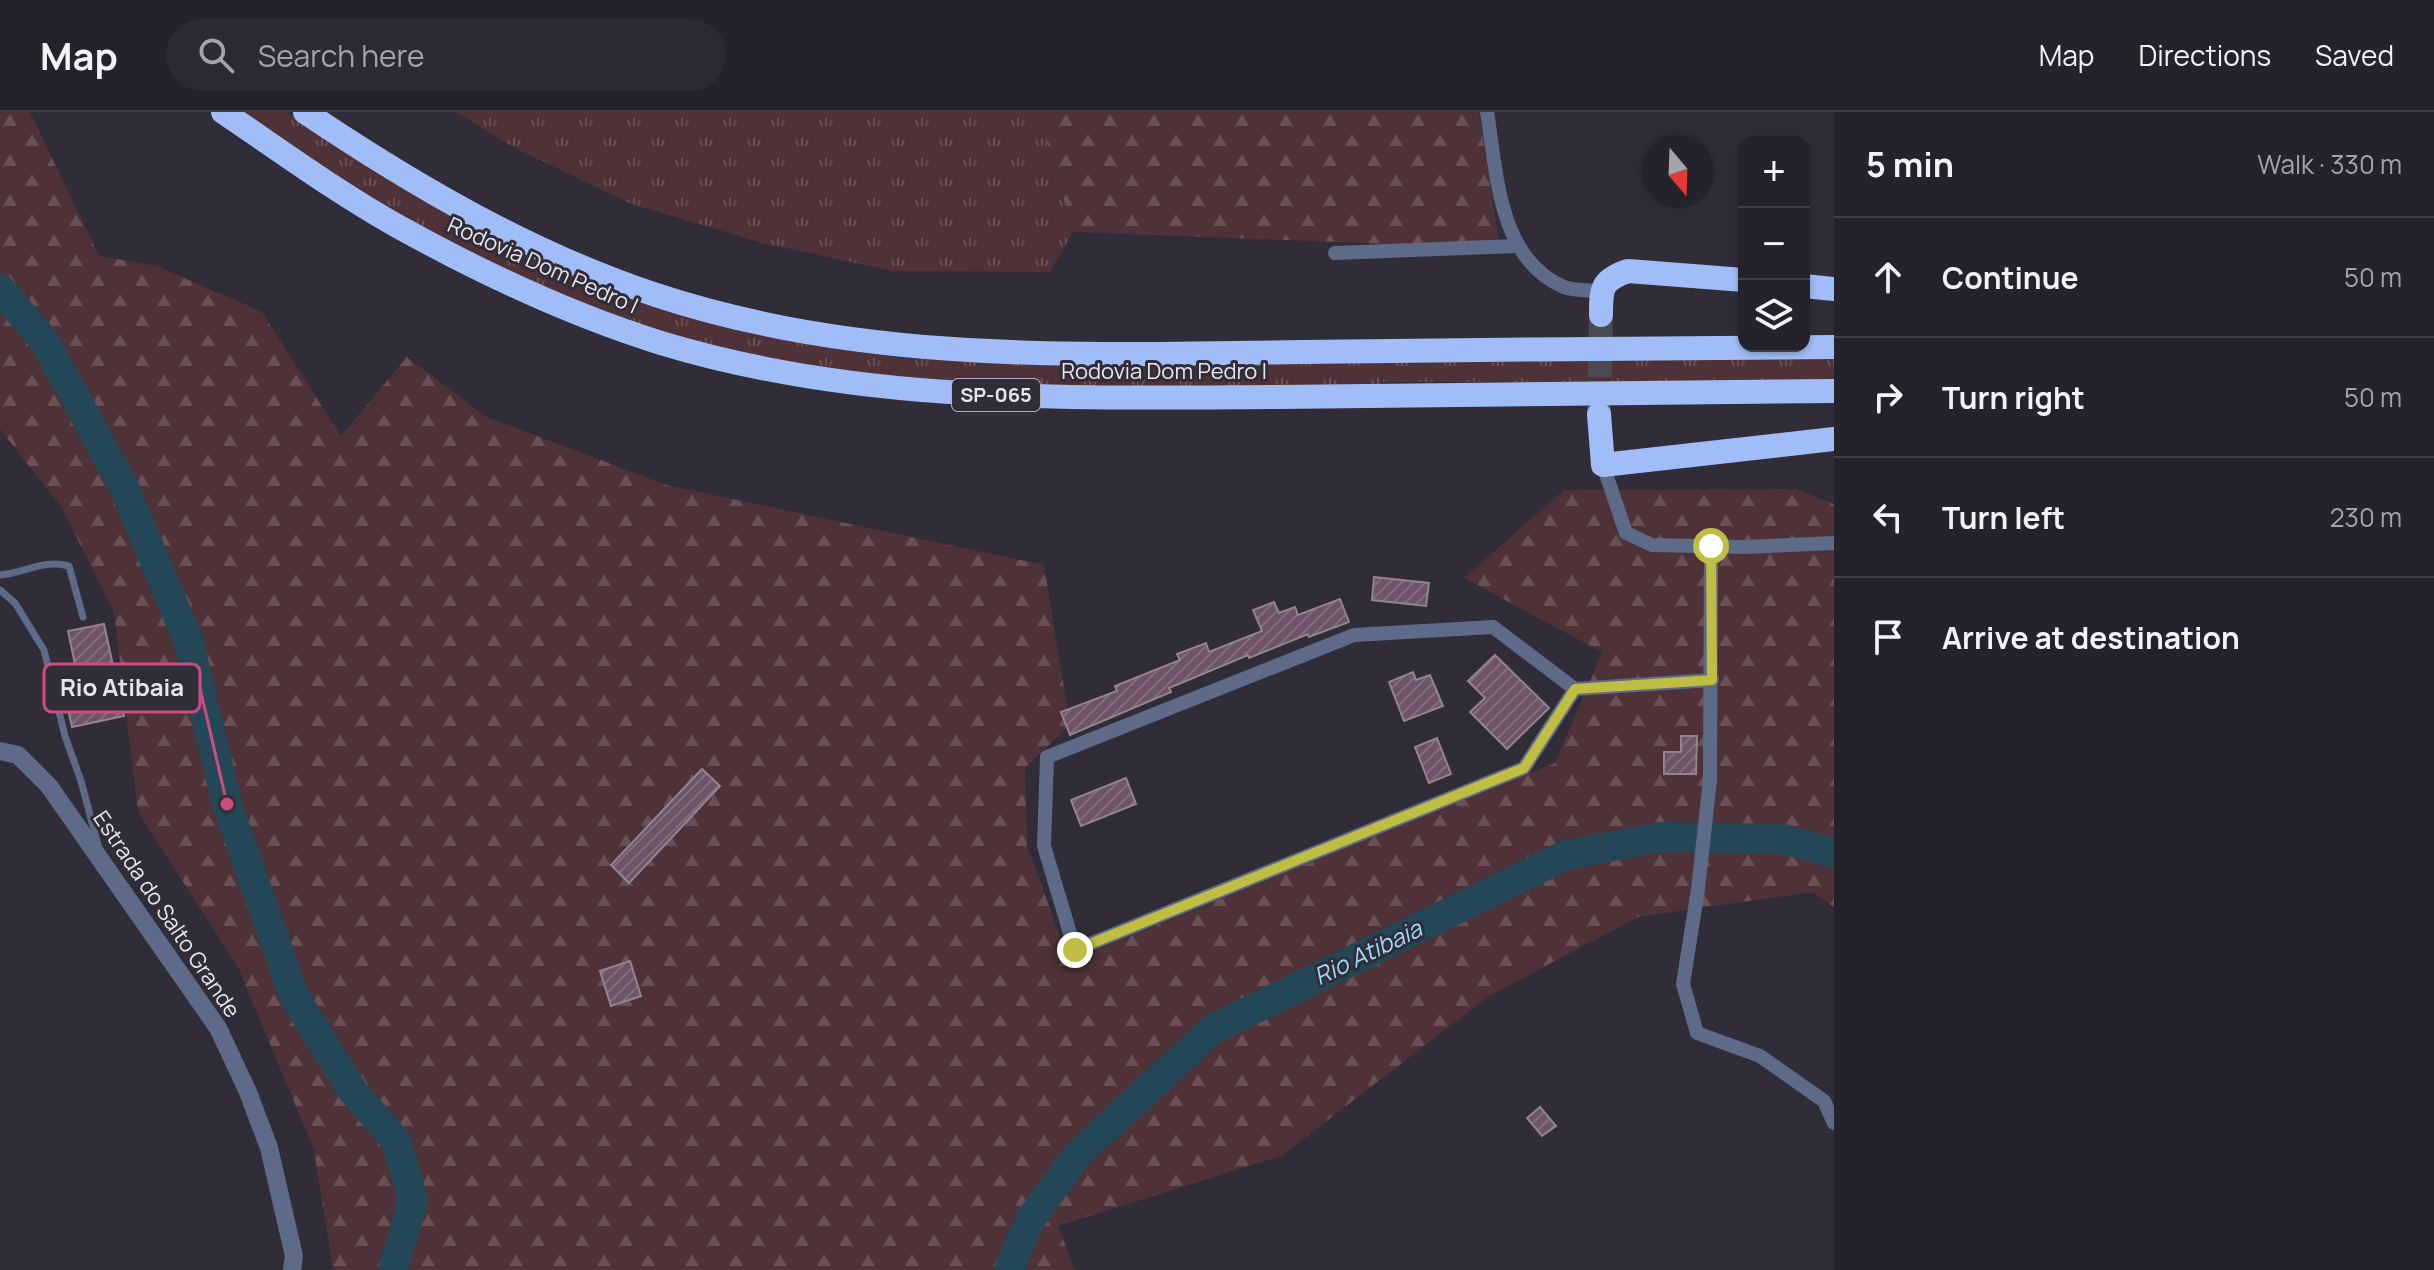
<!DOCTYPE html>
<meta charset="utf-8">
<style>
:root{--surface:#24222a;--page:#2c2a32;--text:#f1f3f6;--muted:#a3a4a8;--line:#413f47}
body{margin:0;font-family:Manrope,sans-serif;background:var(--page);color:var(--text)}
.controls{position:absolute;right:24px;top:24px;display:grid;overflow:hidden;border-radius:16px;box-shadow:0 2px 6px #0004}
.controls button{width:72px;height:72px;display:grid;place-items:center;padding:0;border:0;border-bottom:2px solid var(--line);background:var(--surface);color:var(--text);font:40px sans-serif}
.compass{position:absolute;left:1642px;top:24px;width:72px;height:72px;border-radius:50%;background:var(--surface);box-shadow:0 2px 6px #0004;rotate:161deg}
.stop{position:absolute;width:24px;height:24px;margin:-18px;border:6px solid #bfbe42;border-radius:50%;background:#fff}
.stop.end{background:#bfbe42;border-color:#fff;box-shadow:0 2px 8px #0008}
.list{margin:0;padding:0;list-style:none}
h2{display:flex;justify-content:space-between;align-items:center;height:104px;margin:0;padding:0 32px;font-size:34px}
h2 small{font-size:26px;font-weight:400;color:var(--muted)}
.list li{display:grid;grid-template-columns:52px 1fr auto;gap:24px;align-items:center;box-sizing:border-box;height:120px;padding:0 32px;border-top:2px solid var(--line)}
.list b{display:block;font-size:30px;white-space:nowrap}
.list em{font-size:26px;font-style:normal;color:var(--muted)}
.icon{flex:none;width:44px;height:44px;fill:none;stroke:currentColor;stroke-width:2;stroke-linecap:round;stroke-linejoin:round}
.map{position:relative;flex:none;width:1834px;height:1158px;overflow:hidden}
header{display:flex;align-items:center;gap:48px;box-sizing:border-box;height:112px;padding:0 40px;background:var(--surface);border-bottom:2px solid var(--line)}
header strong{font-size:38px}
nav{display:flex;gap:44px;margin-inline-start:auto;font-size:28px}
.search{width:560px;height:72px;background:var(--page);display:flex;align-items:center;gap:20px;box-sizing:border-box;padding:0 28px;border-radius:44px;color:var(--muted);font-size:30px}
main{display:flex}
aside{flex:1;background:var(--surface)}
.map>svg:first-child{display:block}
</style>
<header>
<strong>Map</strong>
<div class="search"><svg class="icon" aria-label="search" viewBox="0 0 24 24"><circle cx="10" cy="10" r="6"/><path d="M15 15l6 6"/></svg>Search here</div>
<nav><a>Map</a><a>Directions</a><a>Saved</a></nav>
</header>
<main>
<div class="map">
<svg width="1834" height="1158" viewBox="0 0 1834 1158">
<defs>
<pattern id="grass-tufts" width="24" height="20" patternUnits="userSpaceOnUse" patternTransform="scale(2)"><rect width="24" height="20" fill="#4e3237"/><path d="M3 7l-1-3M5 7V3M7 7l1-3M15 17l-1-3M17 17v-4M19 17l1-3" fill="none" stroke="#685054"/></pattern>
<pattern id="forest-firs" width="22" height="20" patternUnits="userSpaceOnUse" patternTransform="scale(2)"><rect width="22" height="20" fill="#4e3237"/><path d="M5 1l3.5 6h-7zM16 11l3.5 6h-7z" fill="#685054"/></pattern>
<pattern id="building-hatch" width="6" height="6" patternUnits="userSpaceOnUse" patternTransform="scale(2)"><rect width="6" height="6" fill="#6f5369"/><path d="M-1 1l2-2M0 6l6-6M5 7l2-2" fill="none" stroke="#846c7f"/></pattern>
</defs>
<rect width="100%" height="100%" fill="#302d38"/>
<g fill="url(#grass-tufts)">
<polygon points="240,0 287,0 364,53 475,118 535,148 599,174 776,225 847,239 904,246 1079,254 1834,246 1834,270 1381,270 1381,274 1239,276 905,271 709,235 584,194 478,147 363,82"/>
<polygon points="456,0 1038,0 1073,120 1050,160 893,159 762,131 632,92 515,36"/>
</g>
<g fill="url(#forest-firs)">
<polygon points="0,0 30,0 99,144 157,154 262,200 341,324 407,245 485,304 666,373 1044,453 1070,613 1025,656 1027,733 1069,849 1555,651 1602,540 1464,466 1564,378 1796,377 1834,392 1834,795 1812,780 1638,805 1489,884 1281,1044 1058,1114 1075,1158 333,1158 314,1038 238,855 138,700 114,500 62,396 0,317"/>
<polygon points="1038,0 1479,0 1500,136 1073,120"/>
</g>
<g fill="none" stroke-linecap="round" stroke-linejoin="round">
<polyline stroke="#244758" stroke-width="5" points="115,562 161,556 197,564"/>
<g stroke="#244758" stroke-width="30">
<polyline points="0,177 44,228 124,375 188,528 227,692 294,884 352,978 396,1029 413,1088 393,1158"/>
<polyline points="1009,1158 1030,1108 1077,1043 1213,917 1566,743 1662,725 1783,727 1834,741"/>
</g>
</g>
<g fill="url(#building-hatch)" stroke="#91858e" stroke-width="2">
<polygon points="1374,465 1429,471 1426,494 1372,488"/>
<polygon points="1340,487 1349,510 1309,525 1308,522 1249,546 1248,543 1169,576 1171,580 1070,623 1061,600 1117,579 1115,574 1180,548 1177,542 1206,531 1209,540 1262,519 1253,498 1274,490 1279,501 1295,495 1298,503"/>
<polygon points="104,512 124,604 72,615 60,560 76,557 68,519"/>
<polygon points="1495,543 1549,596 1507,637 1470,600 1485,586 1468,569"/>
<polygon points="1413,560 1416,568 1430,563 1443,594 1404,609 1389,570"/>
<polygon points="1681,624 1697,624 1696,662 1664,662 1664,640 1681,640"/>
<polygon points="1437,626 1451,662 1429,671 1415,635"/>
<polygon points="702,657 720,674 629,771 611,753"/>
<polygon points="1126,666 1136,692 1081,714 1071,688"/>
<polygon points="630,849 641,884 611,894 600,859"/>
<polygon points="1540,995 1556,1014 1542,1024 1527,1006"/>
</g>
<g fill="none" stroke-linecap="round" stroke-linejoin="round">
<polyline stroke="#4c4953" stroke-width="24" stroke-dasharray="24 12" stroke-linecap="butt" points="1599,301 1601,203"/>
<g stroke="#5d6b88" stroke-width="7">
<path d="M 0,463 C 25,461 43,447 69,454 L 83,505"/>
<polyline points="0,478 15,491 44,538 65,624 81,669 98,733"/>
</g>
<g stroke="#5d6b88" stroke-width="14">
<path d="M 1487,0 C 1497,61 1498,147 1564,175 C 1574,179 1590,178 1601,179"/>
<polyline points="1335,141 1516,134"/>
<polyline points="1603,353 1626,421 1652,433 1744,435 1834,431"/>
<polyline points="1711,434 1710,668 1698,777 1683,872 1697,921 1760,944 1824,989 1834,1011"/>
<polyline points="1575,577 1524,656 1075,838 1044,734 1047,645 1354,523 1493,515 1575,577 1712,568"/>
</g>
<polyline stroke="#5d6b88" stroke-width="18" points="0,639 18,643 49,674 218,916 248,980 269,1036 294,1144 292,1158"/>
<g stroke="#a1bdf7" stroke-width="24">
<path d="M 223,0 C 281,39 338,81 399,115 C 482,161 571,203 661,231 C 862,292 1071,286 1278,285 C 1464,283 1649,281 1834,279"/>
<path d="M 305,0 C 415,74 530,141 656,183 C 865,252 1085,243 1302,240 C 1479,238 1657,236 1834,235"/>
<polyline points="1804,174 1834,177"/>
<path d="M 1601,203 C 1601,177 1601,168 1628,159 L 1744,168"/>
<polyline points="1599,302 1603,353 1834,327"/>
</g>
</g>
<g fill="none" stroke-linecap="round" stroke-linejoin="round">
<polyline stroke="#bfbe42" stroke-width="10" points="1075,838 1524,656 1575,577 1712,568 1711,434"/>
</g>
<g text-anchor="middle" stroke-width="6" stroke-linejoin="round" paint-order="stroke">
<rect fill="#302d38" stroke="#b1aeb7" stroke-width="2" x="952" y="267" width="88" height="32" rx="6"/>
<g font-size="20" font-weight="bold" fill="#e8e6ed">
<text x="996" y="290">SP-065</text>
</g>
<g font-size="22" fill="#e8e6ed" stroke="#302d38">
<text transform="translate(543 153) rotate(24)" y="8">Rodovia Dom Pedro I</text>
<text x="1164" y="267">Rodovia Dom Pedro I</text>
<text transform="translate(167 802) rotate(56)" y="8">Estrada do Salto Grande</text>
</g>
<g font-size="24" font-style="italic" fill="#9adcfd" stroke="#302d38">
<text transform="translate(1368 841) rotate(-26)" y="8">Rio Atibaia</text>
</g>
</g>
<path fill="none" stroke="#cc4c80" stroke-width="3" d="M227 692L200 576"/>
<circle fill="#cc4c80" stroke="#302d38" stroke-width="3" cx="227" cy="692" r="8"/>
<rect fill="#302d38" stroke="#cc4c80" stroke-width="3" x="44" y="552" width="156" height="48" rx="8"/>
<g font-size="24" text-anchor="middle" font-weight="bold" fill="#e8e6ed">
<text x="122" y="584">Rio Atibaia</text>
</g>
</svg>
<div class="controls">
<button>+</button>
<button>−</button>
<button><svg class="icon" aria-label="layers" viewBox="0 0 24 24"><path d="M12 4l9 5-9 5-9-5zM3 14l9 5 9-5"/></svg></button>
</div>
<svg class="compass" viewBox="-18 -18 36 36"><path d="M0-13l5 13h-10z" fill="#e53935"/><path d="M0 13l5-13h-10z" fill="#a3a4a8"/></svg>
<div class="stop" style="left:1711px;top:434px"></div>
<div class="stop end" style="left:1075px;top:838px"></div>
</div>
<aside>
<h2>5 min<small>Walk · 330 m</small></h2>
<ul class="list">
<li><svg class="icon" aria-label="ahead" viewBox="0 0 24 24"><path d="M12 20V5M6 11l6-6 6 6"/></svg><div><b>Continue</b></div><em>50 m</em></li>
<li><svg class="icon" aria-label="right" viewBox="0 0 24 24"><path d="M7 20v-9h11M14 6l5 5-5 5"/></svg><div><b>Turn right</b></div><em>50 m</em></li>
<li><svg class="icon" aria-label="left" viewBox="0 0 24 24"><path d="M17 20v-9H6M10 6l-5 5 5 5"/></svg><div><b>Turn left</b></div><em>230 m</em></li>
<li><svg class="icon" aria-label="arrive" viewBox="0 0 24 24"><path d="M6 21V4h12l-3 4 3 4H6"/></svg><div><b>Arrive at destination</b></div></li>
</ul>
</aside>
</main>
